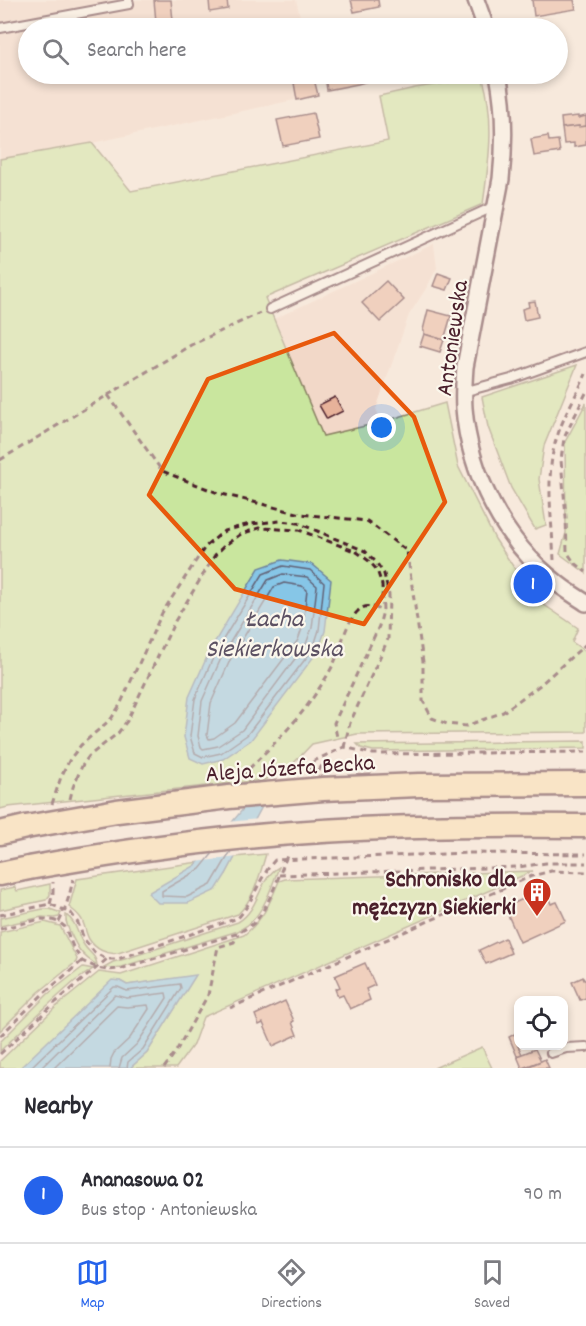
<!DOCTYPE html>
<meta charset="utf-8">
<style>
:root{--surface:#fff;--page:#f7f7f7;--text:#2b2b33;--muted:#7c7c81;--line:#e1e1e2;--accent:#2563eb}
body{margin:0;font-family:Dekko,sans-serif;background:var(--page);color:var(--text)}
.controls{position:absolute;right:18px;bottom:18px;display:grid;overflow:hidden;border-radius:12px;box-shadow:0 3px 9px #0003}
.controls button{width:54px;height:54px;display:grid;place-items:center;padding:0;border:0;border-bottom:2px solid var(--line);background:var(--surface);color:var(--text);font:30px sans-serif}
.you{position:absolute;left:382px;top:428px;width:21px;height:21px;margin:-15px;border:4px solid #fff;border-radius:50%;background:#1a73e8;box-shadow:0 0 0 9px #1a73e833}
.badge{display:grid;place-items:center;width:39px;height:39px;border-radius:50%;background:var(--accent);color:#fff;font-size:20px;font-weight:700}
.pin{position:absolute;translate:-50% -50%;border:3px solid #fff;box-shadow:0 2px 6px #0006}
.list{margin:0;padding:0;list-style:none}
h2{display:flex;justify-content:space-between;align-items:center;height:78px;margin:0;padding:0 24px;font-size:26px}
h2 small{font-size:20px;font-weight:400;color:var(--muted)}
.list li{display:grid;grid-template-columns:39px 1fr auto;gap:18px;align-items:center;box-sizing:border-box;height:96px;padding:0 24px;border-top:2px solid var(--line)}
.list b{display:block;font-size:22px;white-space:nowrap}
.list p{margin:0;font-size:20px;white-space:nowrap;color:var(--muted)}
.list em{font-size:20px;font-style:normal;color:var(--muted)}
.icon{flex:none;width:33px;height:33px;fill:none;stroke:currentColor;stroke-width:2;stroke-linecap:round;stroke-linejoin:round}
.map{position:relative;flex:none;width:586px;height:1068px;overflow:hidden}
.search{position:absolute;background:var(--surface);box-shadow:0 3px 9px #0003;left:18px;right:18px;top:18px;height:66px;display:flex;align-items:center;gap:15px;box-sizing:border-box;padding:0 21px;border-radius:33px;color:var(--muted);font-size:22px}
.sheet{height:174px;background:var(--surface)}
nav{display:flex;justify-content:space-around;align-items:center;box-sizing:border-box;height:84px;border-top:2px solid var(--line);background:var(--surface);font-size:16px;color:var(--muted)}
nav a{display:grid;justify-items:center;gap:3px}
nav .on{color:var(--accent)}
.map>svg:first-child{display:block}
</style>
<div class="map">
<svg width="586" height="1068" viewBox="0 0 586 1068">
<rect width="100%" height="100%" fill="#f7e9dc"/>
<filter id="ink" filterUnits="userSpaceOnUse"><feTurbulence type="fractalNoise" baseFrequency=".0167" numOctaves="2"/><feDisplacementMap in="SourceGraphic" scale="12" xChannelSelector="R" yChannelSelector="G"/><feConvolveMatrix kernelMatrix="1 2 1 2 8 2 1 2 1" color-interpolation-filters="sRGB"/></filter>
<g filter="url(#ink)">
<g fill="#f2d8c8">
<polygon points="0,0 296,0 303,28 28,28 28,74 313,74 318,95 92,143 0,159"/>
<polygon points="434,244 437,268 427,287 409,315 376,409 382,422 323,436 274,319"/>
</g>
<g fill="#c9e69e" stroke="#8a8264" stroke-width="1.5">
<path d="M 470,79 L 483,79 C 495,120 489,162 483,204 L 265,298 L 323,436 L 382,422 L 445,403 L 458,466 L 495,539 L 534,598 L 578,628 L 572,642 L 586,652 L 586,732 L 357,734 L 312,744 L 290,767 L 264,780 L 8,807 L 0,809 L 0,159 L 92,143 L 131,191 L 388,141 L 379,96 L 415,88 Z"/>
<polygon points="577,365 544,446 539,479 546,525 535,529 511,488 488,427 482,397"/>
<polygon points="586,403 586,573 560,554 566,533 565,442"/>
<polygon points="586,741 586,748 373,751 361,748 357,744"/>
<path d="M 266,854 C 260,874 254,899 238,914 L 118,953 C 107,955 95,949 89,939 C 85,932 85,923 80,917 C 77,913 73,910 69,907 L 77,879 L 199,862 L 196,865 L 226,874 L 235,857 Z"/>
<path d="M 279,867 C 272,886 265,909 250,923 C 247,926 242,928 238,931 L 121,967 L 113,968 L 104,967 L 113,962 L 125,959 L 238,922 C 260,909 258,879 279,867 Z"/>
<path d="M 533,871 L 203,1017 L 193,1045 L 176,1068 L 130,1068 L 147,1053 L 195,976 L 127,985 L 120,981 L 20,1068 L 0,1068 L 0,1061 L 57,1006 L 99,972 L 121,975 L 244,935 C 263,920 270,903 279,881 L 285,879 Z"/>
<polygon points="50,884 50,895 46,900 0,910 0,890 15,887 17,891"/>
<polygon points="43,909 50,909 61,913 59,917 54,918 42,917 0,926 0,918"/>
<path d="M 66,915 C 77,922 77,935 84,945 C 89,953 96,955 97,965 C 80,955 77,947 69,930 C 67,924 65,922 66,915 Z"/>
<polygon points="45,922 60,926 77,959 76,962 39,992 0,1031 0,932"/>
<polygon points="83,967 93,969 75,981 47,1006 0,1051 0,1042 48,994"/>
<polygon points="482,1047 492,1068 434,1068"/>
</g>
<g fill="#86c6e7" stroke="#6e839c" stroke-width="1.5">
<polygon points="282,560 312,564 331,580 325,631 318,651 251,740 223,759 203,764 190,758 184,737 189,697 211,648 259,568"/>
<polygon points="265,783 265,801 226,874 216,890 188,903 158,903 148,893 196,865"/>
<polygon points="196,975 147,1053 130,1068 20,1068 112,980 120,981 127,985"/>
</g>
<polygon fill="#f7e9dc" points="259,819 238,857 195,862 227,822"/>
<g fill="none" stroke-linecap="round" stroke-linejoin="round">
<g stroke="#626276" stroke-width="1.5">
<polygon points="283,566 310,570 324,583 319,630 313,649 247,735 221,753 203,757 195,753 190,736 195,699 216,651 263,574"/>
<polygon points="283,574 307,577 317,586 312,628 306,644 242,730 218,746 203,749 201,747 198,736 202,701 223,654 268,580"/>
<polygon points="284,583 302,586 307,590 303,626 298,640 235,723 214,738 209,739 207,735 211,703 231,658 274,587"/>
<polyline points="213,853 200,869 162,891 162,896 187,897 211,885 231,851"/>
<polyline points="30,1068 114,987 118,987 127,991 180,984 181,988 143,1049 128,1062 127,1068"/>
<polyline points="41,1068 115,995 127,998 166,993 167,998 137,1044 122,1058 119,1068"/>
<polyline points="54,1068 117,1006 127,1007 148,1005 149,1009 130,1038 114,1053 111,1059 110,1068"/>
</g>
</g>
<g fill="#e7b29a" stroke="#4a1f2b" stroke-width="1.5">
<polygon points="154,0 171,0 173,21 156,22"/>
<polygon points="209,0 227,0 228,9 210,12"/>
<polygon points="351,0 378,0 379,7 354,12"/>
<polygon points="532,0 574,0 576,9 534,16"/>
<polygon points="336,74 383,74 384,76 358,84 327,90 325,76"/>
<polygon points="383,74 412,74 385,81"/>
<polygon points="314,79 318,95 297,100 294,83"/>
<polygon points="313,113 319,139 283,146 277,120"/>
<polygon points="578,116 578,118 586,116 586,126 579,127 579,126 562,128 561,118"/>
<polygon points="579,126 579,127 586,126 586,145 574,147 574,143 564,144 562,128"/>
<polygon points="548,136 549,141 558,140 560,152 534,156 531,139"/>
<polygon points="438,273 452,278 447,290 433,286"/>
<polygon points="386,281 404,300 380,322 362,303"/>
<polygon points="535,301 538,317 524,320 522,309 529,307 528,302"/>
<polygon points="428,310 451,316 444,340 424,334 424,331 423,330"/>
<polygon points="424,334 444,340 440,352 420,346"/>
<polygon points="335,397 343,411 327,419 319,405"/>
<polygon points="541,890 544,898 548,896 551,904 557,902 566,921 520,942 508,915 513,912 510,905 523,899 523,900"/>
<polygon points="505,938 511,953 486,964 479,950"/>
<polygon points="365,963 375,985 366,989 370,1000 350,1009 343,995 338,997 335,989 340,987 335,976"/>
<polygon points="583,977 584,980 586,980 586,998 580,1000 572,982"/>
<polygon points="285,1001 294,1021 292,1022 297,1035 273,1046 263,1023 259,1025 255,1015"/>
<polygon points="518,1032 518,1046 520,1046 518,1046 522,1054 517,1056 509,1037"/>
<polygon points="535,1049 541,1061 522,1068 517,1056"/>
<polygon points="545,1059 549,1068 525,1068 541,1061"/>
</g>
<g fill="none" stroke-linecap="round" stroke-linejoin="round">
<g stroke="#4a1f2b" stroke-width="12">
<g id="service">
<polyline points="0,28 129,4 128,0"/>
<polyline points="270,309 495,206"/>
<polyline points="463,392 511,379 586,352"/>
<polyline points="551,1053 566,1048 586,1047"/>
</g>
</g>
<g stroke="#4a1f2b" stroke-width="20">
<g id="minor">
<polyline points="476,0 486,28"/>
<path d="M 498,74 C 505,109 505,143 501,179 L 465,367 C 464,381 463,394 464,408 C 469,473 504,542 556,582 C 565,590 576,596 586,603"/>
</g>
</g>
<g stroke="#4a1f2b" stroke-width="27">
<g id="primary">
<polyline points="0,833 26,827"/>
<polyline points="0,874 29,868"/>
</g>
</g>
<g stroke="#4a1f2b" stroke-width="3" stroke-dasharray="6 4.5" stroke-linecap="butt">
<polyline points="586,393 564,438 561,460 566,517 567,552 574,562 586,572"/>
<polyline points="108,395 162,471 218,493 301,514 367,521 407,551 423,662 423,701 432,718 447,724 466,726 503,712 540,685 586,644"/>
<polyline points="0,460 191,345 260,313"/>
<path d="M 554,560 C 552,519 544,472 558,434 C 565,413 577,394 586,374"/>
<polyline points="319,771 321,767 328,760"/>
<polyline points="309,772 314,761 344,747 373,754 586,752"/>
<path d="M 242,776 C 267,750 296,724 316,693 C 322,684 328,675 333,665 C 341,649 345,623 358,611 C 366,603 374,607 383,611"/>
<polyline points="70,799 73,787 82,766 89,756 118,733 127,721 175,621 215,555 225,545 241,534 259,528 299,530 357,552 369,561 377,570 382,585 383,611 379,626 334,723 337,737"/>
<polyline points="52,804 61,777 70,759 81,745 111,719 120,705 162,613 205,547 224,531 250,524 280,521 298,523 365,551 376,562 384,574 389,595 388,639 350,723 344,747"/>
<polyline points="279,875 518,867 546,863 586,863"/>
<polyline points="50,904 53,893 53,882"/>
<path d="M 0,915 L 50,904 L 71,913 L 78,923 L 84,939 L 95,953 L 107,959 L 118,959 L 238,918 C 254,901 259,877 275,860 L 471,853 L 586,854"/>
<path d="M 59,922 C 66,908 70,894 73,879"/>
<path d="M 0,929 L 41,919 L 52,920 L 59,922 L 65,927 L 73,947 L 82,961 L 98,968 L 107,970 L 120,969 L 239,933 C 244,929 250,927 255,922 C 269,906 280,873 288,853"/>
<polyline points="230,1008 532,876 551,871 586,872"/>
<polyline points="0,1036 42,995 82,961"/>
<polyline points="0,1054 56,1002 107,959"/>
<polyline points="164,1068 175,1053 208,995 218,947 234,942 238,934"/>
</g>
<use href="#service" stroke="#fbf7ec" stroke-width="8"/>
<use href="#minor" stroke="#fbf7ec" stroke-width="15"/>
<use href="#primary" stroke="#faddab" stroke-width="22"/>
<g stroke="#4a1f2b" stroke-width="27" stroke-linecap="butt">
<g id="primary-bridge">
<polyline points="26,827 117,811 229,797 323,789 419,785 586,784"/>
<path d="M 29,868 C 95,856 161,846 227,839 C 346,826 466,825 586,826"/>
</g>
</g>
<use href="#primary-bridge" stroke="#faddab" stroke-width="22"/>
</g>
</g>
<path d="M0 0H586V1068H0ZM 334,333 L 414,417 L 445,502 L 364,624 L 235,589 L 149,495 L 208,379 Z" fill="#f7e9dc" fill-opacity=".55" fill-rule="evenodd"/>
<path fill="none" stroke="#e8590c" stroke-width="4.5" stroke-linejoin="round" d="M 334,333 L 414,417 L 445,502 L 364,624 L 235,589 L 149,495 L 208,379 Z"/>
<defs>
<g id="building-pin" transform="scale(1.5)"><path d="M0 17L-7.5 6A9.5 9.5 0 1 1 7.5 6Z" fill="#c8321e" stroke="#fbf7ec"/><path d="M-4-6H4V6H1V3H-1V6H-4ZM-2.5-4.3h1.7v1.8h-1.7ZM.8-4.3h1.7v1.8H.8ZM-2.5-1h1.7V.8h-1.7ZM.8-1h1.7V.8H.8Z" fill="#fff"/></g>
</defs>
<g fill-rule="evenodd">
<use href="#building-pin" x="537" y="892"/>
</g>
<g text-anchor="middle" stroke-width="4.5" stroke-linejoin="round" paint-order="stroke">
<g font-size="24" fill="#4a1f2b" stroke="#fbf7ec">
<text transform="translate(451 338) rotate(-82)" y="8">Antoniewska</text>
<text transform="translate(290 767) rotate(-4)" y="8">Aleja Józefa Becka</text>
</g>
<g font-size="24" font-weight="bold" fill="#4a1f2b" stroke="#fbf7ec" text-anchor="end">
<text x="516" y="886">Schronisko dla<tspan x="516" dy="28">mężczyzn Siekierki</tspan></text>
</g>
<g font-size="26" font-style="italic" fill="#5c5163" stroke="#fbf7ec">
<text x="274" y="626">Łacha<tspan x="274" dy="30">Siekierkowska</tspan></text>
</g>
</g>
</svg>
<div class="controls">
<button><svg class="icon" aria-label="locate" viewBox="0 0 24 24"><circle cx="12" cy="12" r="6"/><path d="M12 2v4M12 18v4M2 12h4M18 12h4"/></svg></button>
</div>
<div class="you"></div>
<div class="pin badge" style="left:533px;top:584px">1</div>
<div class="search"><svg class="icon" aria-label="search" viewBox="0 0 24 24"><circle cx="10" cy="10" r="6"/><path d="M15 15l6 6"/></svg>Search here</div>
</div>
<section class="sheet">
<h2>Nearby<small></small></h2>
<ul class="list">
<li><span class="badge">1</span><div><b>Ananasowa 02</b><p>Bus stop · Antoniewska</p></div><em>90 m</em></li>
</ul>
</section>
<nav>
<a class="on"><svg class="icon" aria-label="map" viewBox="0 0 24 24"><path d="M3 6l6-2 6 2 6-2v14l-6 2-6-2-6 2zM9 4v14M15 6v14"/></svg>Map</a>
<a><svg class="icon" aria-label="directions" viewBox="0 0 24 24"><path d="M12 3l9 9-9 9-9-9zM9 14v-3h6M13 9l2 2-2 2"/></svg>Directions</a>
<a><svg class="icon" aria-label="saved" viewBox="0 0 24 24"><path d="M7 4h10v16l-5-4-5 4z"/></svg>Saved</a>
</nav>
